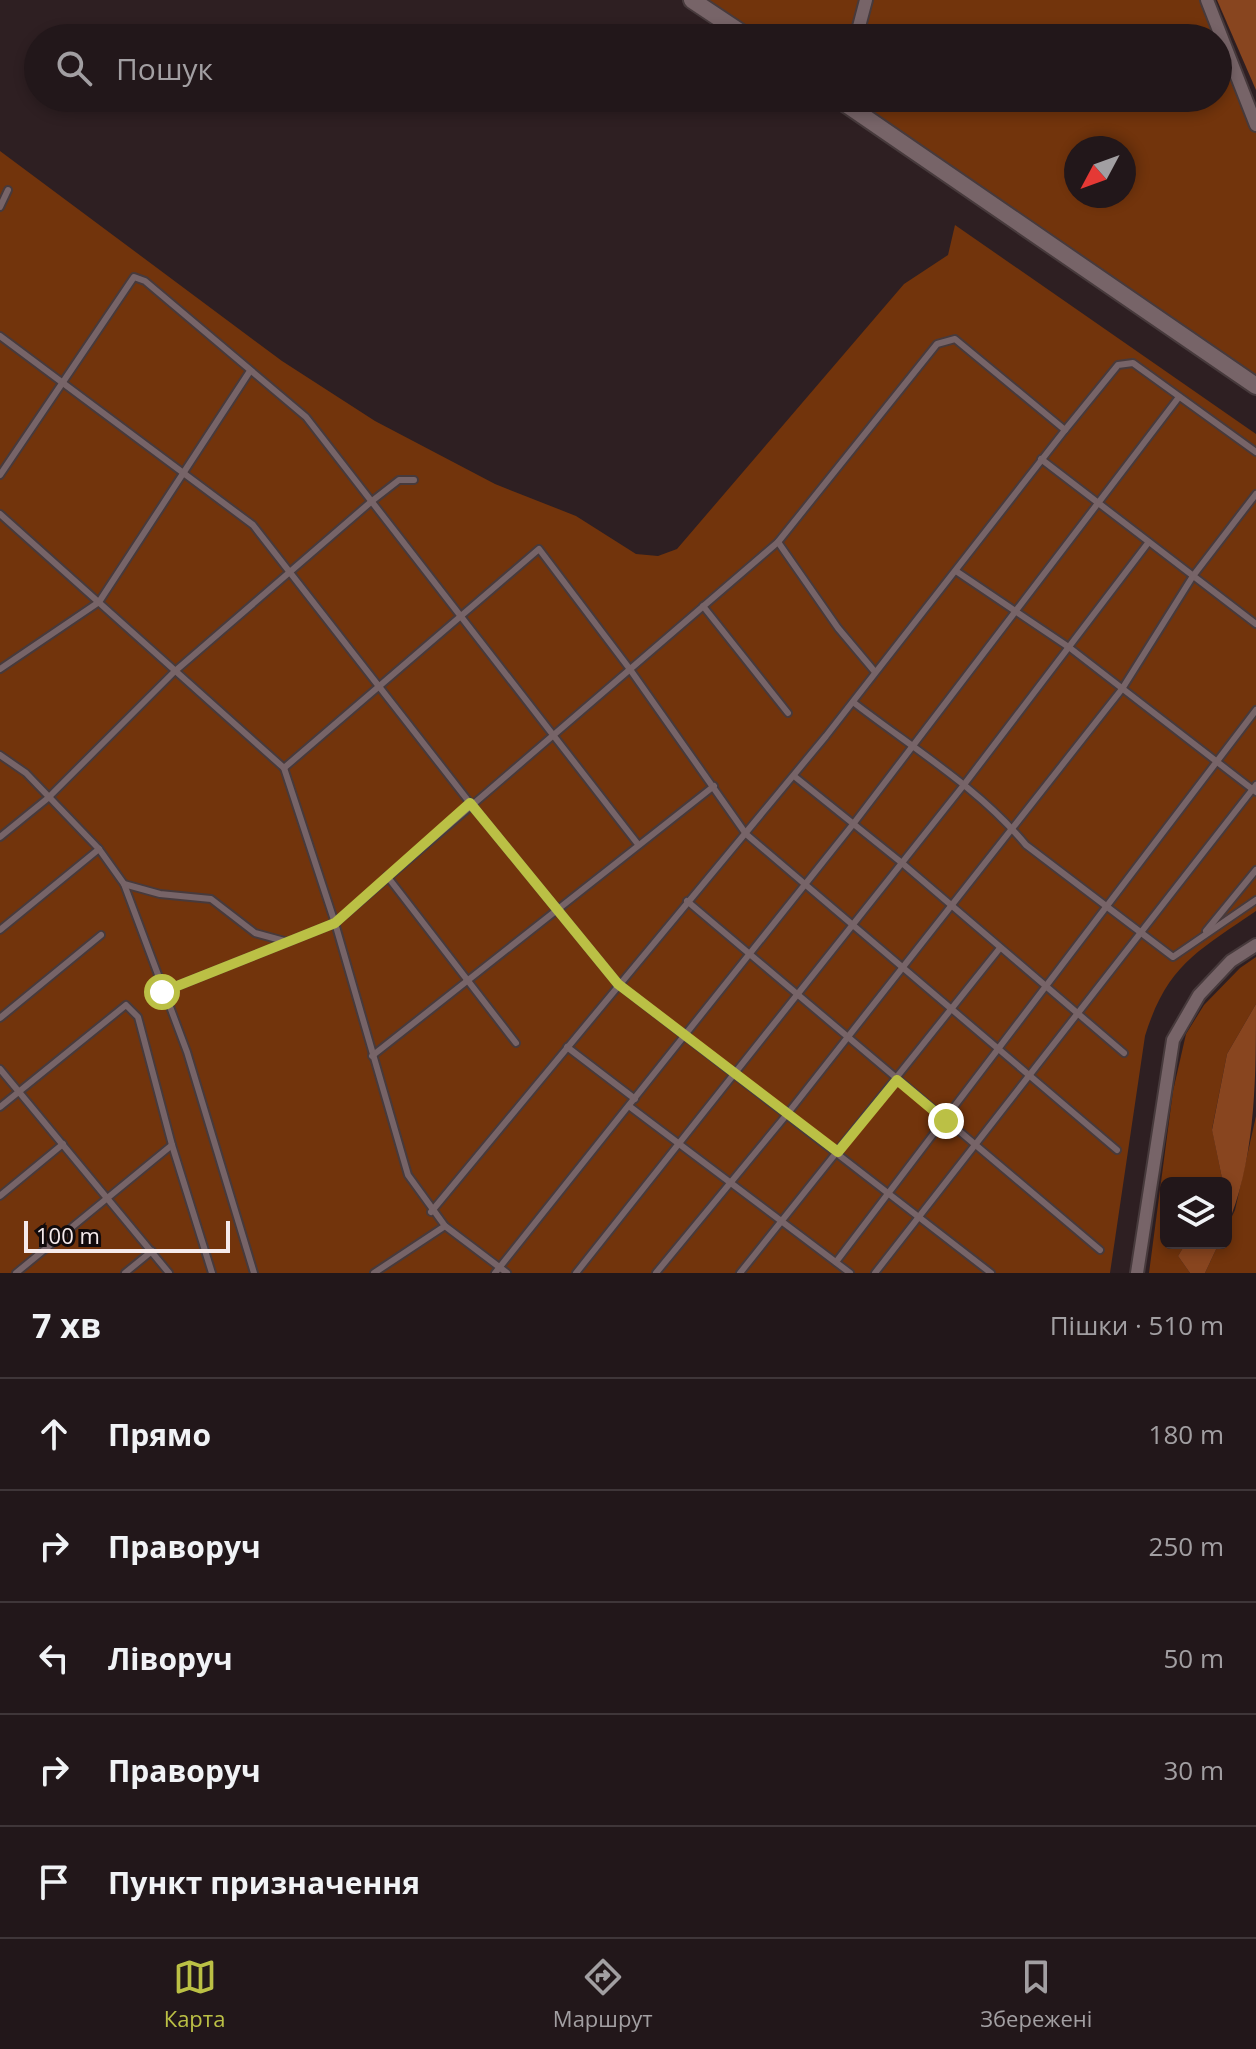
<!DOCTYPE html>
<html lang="uk">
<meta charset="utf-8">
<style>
:root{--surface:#22171a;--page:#2e2427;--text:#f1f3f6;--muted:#a29fa2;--line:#3f3639;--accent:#bbc045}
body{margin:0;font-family:"Open Sans",sans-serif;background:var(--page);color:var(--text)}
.controls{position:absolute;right:24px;bottom:24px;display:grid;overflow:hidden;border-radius:12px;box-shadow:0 4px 12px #0003}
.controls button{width:72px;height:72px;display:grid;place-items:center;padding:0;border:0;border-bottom:2px solid var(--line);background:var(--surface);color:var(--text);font:40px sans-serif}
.compass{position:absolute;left:1064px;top:136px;width:72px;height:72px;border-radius:50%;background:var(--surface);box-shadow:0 4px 12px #0003;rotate:229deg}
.scale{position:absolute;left:24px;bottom:20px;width:206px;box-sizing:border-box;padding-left:8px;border:4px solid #f5eaeb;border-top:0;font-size:22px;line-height:28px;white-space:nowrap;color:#f5eaeb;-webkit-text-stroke:6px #120b0c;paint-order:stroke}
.stop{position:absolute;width:24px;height:24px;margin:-18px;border:6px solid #bbc045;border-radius:50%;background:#fff}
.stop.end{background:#bbc045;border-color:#fff;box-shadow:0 2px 8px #0008}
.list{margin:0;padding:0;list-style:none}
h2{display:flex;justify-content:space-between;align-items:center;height:104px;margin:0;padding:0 32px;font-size:34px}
h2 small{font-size:26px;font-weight:400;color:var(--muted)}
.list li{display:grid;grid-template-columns:52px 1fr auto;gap:24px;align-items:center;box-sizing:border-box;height:112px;padding:0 32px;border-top:2px solid var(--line)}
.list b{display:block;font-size:30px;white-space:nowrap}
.list em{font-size:26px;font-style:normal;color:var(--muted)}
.icon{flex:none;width:44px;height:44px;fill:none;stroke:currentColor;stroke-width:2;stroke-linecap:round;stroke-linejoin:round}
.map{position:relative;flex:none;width:1256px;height:1273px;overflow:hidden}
.search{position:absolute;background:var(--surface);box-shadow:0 4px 12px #0003;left:24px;right:24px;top:24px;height:88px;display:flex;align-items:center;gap:20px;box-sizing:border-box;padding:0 28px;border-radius:44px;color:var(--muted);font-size:30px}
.sheet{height:664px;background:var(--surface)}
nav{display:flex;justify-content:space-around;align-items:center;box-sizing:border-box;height:112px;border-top:2px solid var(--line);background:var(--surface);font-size:22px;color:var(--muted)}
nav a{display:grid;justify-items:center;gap:4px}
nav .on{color:var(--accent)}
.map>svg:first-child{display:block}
</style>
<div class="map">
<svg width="1256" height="1273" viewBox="0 0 1256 1273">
<rect width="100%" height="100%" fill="#2e1f22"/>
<g fill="#72340c" fill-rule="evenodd">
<path d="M 696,0 L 1207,0 L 1256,125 L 1256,386 L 837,98 L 1218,98 L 1218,38 L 749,38 ZM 1076,148 L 1124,148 L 1124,196 L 1076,196 Z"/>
<path d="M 0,151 L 282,361 L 375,421 L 495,484 L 576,516 L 636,554 L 658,556 L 677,549 L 904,284 L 948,255 L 955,225 L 1256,434 L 1256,911 C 1198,951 1167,965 1145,1036 L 1110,1273 L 0,1273 Z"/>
<polygon points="1256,957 1256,1004 1227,1054 1212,1129 1223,1183 1166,1183 1166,1243 1186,1243 1178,1256 1190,1273 1149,1273 1173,1091 1186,1034 1204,1005 1240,968"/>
<polygon points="1256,1116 1256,1273 1205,1273 1219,1243 1226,1243 1226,1229 1235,1210"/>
</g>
<g fill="#88451f">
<polygon points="1217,0 1256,0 1256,90"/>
<path d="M 1256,1004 C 1256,1078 1256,1160 1226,1229 L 1226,1183 L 1223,1183 L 1212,1130 L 1227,1054 Z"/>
<polygon points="1186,1243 1219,1243 1205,1273 1190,1273 1178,1256"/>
</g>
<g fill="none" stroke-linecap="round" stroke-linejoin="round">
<g stroke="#473a3c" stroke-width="10">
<g id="lane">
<polyline points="0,207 8,190"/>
<polyline points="0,336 253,525 470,803 618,984 991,1273"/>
<polyline points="1065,430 1118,365 1133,363 1256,452"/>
<polyline points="1041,459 1256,624"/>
<polyline points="0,475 134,277 145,281 306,417 637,843"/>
<polyline points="0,514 284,768 335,923 408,1175 445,1226 507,1273"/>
<polyline points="778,542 838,628 875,672"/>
<polyline points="956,571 1070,648 1256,792"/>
<polyline points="703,606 788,713"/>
<polyline points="0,669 99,602 250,371"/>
<path d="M 853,702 C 911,747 979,788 1026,845 L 1173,957 L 1256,900"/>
<polyline points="0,755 26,773 99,849 124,884 187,1052 254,1273"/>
<polyline points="284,768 539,549 629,668 746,834 1117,1150"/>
<polyline points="794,776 902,863 1124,1053"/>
<polyline points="0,837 48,798 174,672 372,501 399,480 414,480"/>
<polyline points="387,876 516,1043"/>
<polyline points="124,884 160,894 211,899 255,933 288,942"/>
<polyline points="687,901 1100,1250"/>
<polyline points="0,930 99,849"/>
<polyline points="1206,931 1256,870"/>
<polyline points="162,992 335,923 778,542 937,344 955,339 1065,430 826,736 431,1212"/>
<polyline points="0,1018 101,935"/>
<polyline points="567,1047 635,1099"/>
<polyline points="372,1056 714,786"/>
<polyline points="0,1069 169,1273"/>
<polyline points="629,1106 850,1273"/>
<polyline points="0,1107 126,1005 138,1017 172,1145 212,1273"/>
<polyline points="0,1196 63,1144"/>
<polyline points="836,1262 1256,710"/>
<polyline points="16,1273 172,1145"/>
<polyline points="125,1273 152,1251"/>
<polyline points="374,1273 445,1226"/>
<polyline points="495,1273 854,823 1179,397"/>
<polyline points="576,1273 963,786 1148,543"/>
<polyline points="656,1273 788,1113 1122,689 1193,576 1256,494"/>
<polyline points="740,1273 1000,948"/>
<polyline points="875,1273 1256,785"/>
</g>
</g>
<g stroke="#473a3c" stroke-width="16">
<g id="street">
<polyline points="1207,0 1256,125"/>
<polyline points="856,38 866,0"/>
<polyline points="1137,1273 1173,1040 1199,995 1231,961 1256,945"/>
</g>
</g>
<g stroke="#473a3c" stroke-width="20">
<g id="secondary">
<polyline points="692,0 749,38"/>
<polyline points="837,98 1256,386"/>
</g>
</g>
<use href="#lane" stroke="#776468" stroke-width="6"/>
<use href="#street" stroke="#776468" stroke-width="12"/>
<use href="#secondary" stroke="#776468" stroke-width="16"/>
</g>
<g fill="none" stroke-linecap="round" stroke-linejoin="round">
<polyline stroke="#bbc045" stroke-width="10" points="162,992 335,923 470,803 618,984 838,1152 897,1080 946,1121"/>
</g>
</svg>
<div class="controls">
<button><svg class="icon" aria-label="layers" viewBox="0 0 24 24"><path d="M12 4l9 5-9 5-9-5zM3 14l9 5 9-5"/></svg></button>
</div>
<svg class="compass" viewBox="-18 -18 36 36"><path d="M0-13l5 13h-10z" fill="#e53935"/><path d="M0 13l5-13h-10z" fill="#a29fa2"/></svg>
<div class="scale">100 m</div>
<div class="stop" style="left:162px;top:992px"></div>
<div class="stop end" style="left:946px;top:1121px"></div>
<div class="search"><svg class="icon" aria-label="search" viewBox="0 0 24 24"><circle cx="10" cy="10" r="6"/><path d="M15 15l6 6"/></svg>Пошук</div>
</div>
<section class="sheet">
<h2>7 хв<small>Пішки · 510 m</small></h2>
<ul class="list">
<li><svg class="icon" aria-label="ahead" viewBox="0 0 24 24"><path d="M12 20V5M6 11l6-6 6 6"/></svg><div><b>Прямо</b></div><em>180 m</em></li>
<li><svg class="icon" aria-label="right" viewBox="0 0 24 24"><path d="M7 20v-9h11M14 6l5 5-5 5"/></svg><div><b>Праворуч</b></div><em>250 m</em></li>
<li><svg class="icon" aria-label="left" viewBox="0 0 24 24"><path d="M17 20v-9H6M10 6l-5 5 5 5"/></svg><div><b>Ліворуч</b></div><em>50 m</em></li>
<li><svg class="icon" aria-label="right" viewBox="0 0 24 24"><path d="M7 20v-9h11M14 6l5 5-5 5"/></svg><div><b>Праворуч</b></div><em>30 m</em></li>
<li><svg class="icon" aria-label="arrive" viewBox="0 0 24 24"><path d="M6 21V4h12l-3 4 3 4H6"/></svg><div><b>Пункт призначення</b></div></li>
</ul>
</section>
<nav>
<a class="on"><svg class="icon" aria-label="map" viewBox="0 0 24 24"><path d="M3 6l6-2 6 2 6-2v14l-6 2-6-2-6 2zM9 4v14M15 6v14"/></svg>Карта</a>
<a><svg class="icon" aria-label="directions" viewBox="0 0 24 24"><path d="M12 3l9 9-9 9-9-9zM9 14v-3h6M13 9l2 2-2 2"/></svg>Маршрут</a>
<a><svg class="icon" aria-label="saved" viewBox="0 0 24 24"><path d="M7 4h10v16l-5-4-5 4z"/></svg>Збережені</a>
</nav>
